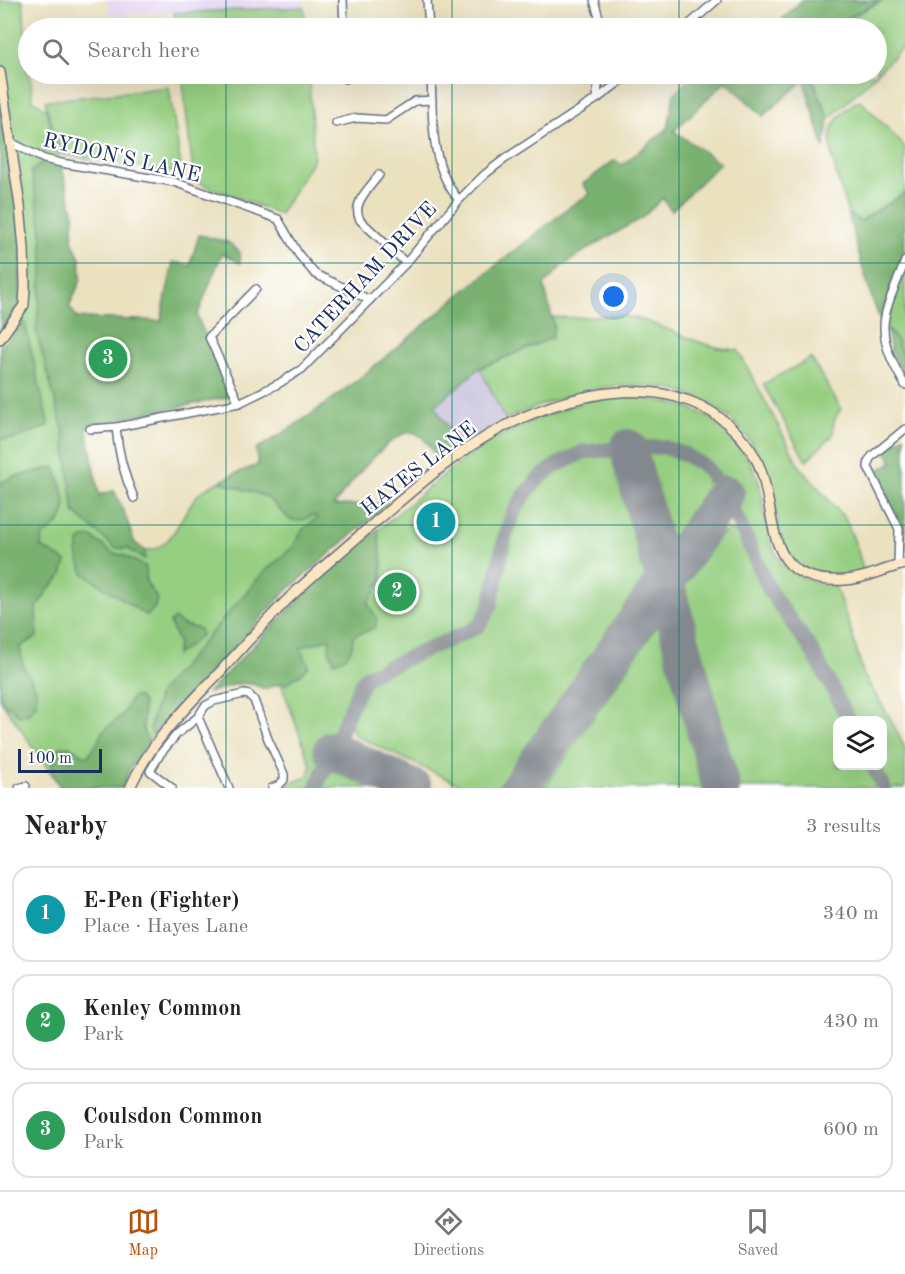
<!DOCTYPE html>
<meta charset="utf-8">
<style>
:root{--surface:#fff;--page:#f2f2f2;--text:#222;--muted:#767676;--line:#e0e0e0;--accent:#b45309}
body{margin:0;font-family:"Old Standard TT",serif;background:var(--page);color:var(--text)}
.controls{position:absolute;right:18px;bottom:18px;display:grid;overflow:hidden;border-radius:12px;box-shadow:0 6px 24px #0002}
.controls button{width:54px;height:54px;display:grid;place-items:center;padding:0;border:0;border-bottom:2px solid var(--line);background:var(--surface);color:var(--text);font:30px sans-serif}
.scale{position:absolute;left:18px;bottom:15px;width:84px;box-sizing:border-box;padding-left:6px;border:3px solid #1b2f5e;border-top:0;font-size:16px;line-height:21px;white-space:nowrap;color:#1b2f5e;-webkit-text-stroke:4px #fff;paint-order:stroke}
.you{position:absolute;left:614px;top:297px;width:21px;height:21px;margin:-15px;border:4px solid #fff;border-radius:50%;background:#1a73e8;box-shadow:0 0 0 9px #1a73e833}
.badge{display:grid;place-items:center;width:39px;height:39px;border-radius:50%;background:var(--accent);color:#fff;font-size:20px;font-weight:700}
.pin{position:absolute;translate:-50% -50%;border:3px solid #fff;box-shadow:0 2px 6px #0006}
.list{margin:0;padding:0;list-style:none}
h2{display:flex;justify-content:space-between;align-items:center;height:78px;margin:0;padding:0 24px;font-size:26px}
h2 small{font-size:20px;font-weight:400;color:var(--muted)}
.list li{display:grid;grid-template-columns:39px 1fr auto;gap:18px;align-items:center;box-sizing:border-box;height:96px;margin:0 12px 12px;padding:0 12px;border:2px solid var(--line);border-radius:18px}
.list b{display:block;font-size:22px;white-space:nowrap}
.list p{margin:0;font-size:20px;white-space:nowrap;color:var(--muted)}
.list em{font-size:20px;font-style:normal;color:var(--muted)}
.icon{flex:none;width:33px;height:33px;fill:none;stroke:currentColor;stroke-width:2;stroke-linecap:round;stroke-linejoin:round}
.map{position:relative;flex:none;width:905px;height:788px;overflow:hidden}
.search{position:absolute;background:var(--surface);box-shadow:0 6px 24px #0002;left:18px;right:18px;top:18px;height:66px;display:flex;align-items:center;gap:15px;box-sizing:border-box;padding:0 21px;border-radius:33px;color:var(--muted);font-size:22px}
.sheet{height:402px;background:var(--surface)}
nav{display:flex;justify-content:space-around;align-items:center;box-sizing:border-box;height:84px;border-top:2px solid var(--line);background:var(--surface);font-size:16px;color:var(--muted)}
nav a{display:grid;justify-items:center;gap:3px}
nav .on{color:var(--accent)}
.map>svg:first-child{display:block}
</style>
<div class="map">
<svg width="905" height="788" viewBox="0 0 905 788">
<rect width="100%" height="100%" fill="#fff"/>
<filter id="ink" filterUnits="userSpaceOnUse"><feTurbulence type="fractalNoise" baseFrequency=".0167" numOctaves="2"/><feDisplacementMap in="SourceGraphic" scale="12" xChannelSelector="R" yChannelSelector="G"/><feConvolveMatrix kernelMatrix="1 2 1 2 8 2 1 2 1" color-interpolation-filters="sRGB"/></filter>
<filter id="wash" filterUnits="userSpaceOnUse"><feTurbulence type="fractalNoise" baseFrequency=".008" numOctaves="4" result="noise"/><feDisplacementMap in="SourceGraphic" scale="24" xChannelSelector="R" yChannelSelector="G"/><feGaussianBlur stdDeviation="1.35" result="paint"/><feColorMatrix in="noise" values="0 0 0 0 0 0 0 0 0 0 0 0 0 0 0 0 0 1.4 0 .05"/><feComposite in="paint" operator="in"/></filter>
<g filter="url(#wash)">
<rect width="100%" height="100%" fill="#eae1bf"/>
<polygon fill="#e3d3f2" points="108,0 304,0 304,7 109,15"/>
<polygon fill="#c6c0da" points="480,368 505,419 460,447 435,406"/>
<g fill="#97cf82" stroke="#597f70" stroke-width="1.5">
<path d="M 0,0 L 23,0 L 28,74 L 30,74 L 33,100 L 46,109 L 68,191 L 74,215 L 72,241 L 80,258 L 81,279 L 69,307 L 77,318 L 161,321 L 232,396 L 86,426 L 99,495 L 114,491 L 124,512 L 134,542 L 145,551 C 177,549 180,509 201,492 C 211,485 224,480 234,474 L 333,506 L 388,503 L 284,593 L 153,735 L 130,768 L 122,788 L 61,788 L 0,699 Z"/>
<polygon points="884,0 905,0 905,45 877,73 876,28 837,28 843,21"/>
<polygon points="304,7 306,28 176,28 174,13"/>
<polygon points="162,20 163,28 113,28 112,23"/>
<polygon points="182,74 309,74 314,158 280,214 194,181"/>
<polygon points="811,74 876,74 829,119"/>
<polygon points="169,87 182,174 61,154 45,101"/>
<path d="M 860,100 L 905,147 L 905,193 L 861,221 L 848,214 C 843,193 824,146 833,126 C 837,117 851,104 860,100 Z"/>
<polygon points="905,271 905,377 903,378 887,330 889,314 901,275"/>
<path d="M 551,317 C 579,320 608,312 635,318 C 669,326 703,350 738,350 L 800,467 L 846,520 L 857,548 L 864,573 C 841,578 808,579 792,558 C 773,534 778,501 768,475 C 737,394 661,373 582,392 C 556,398 530,410 505,419 L 480,368 L 551,338 L 554,326 Z"/>
<polygon points="811,358 841,409 834,420 833,435 806,461 763,384"/>
<path d="M 622,397 C 674,400 716,407 745,454 C 751,463 757,474 759,483 C 773,539 762,576 835,586 L 850,627 L 864,676 L 889,716 L 905,748 L 905,788 L 890,788 L 878,766 L 882,766 L 882,720 L 854,720 L 817,650 L 774,592 L 735,500 L 723,481 L 709,465 L 687,452 L 664,443 L 598,446 L 583,449 L 552,464 L 536,477 L 520,495 L 509,515 L 501,535 L 487,605 L 474,625 L 365,673 L 357,683 L 312,788 L 278,788 L 307,777 L 311,766 L 281,683 L 264,689 C 246,677 227,687 208,693 L 312,586 L 442,476 L 488,441 L 527,423 L 565,408 L 595,399 Z"/>
<path d="M 662,452 C 678,458 711,466 707,488 L 497,788 L 467,788 L 354,735 L 351,722 L 371,680 L 480,633 L 496,608 L 515,523 L 525,502 L 538,486 L 557,470 L 577,460 L 591,456 L 609,454 Z"/>
<polygon points="728,530 739,534 743,540 766,596 810,658 843,720 838,720 838,766 867,766 879,788 544,788 719,537"/>
<polygon points="333,771 340,771 376,788 321,788 325,778"/>
</g>
<g fill="#79b270" stroke="#4a7067" stroke-width="1.5">
<polygon points="802,0 880,0 843,21 837,28 774,28"/>
<path d="M 695,74 L 810,74 L 829,119 L 824,149 L 804,80 L 763,116 L 726,81 L 674,131 L 720,163 L 671,211 L 663,198 L 642,218 L 589,248 L 560,268 L 544,285 L 554,326 L 552,338 L 480,368 L 435,406 L 460,447 L 438,462 C 432,451 427,438 415,433 C 394,425 345,490 333,506 L 388,503 L 284,593 L 153,735 L 150,728 L 159,693 L 262,574 L 293,547 L 303,529 L 317,518 L 314,515 L 300,521 L 290,520 L 267,497 L 221,482 L 234,474 L 258,465 L 256,449 C 329,408 393,351 457,297 C 495,266 534,236 572,205 L 590,194 L 583,184 L 615,160 L 622,165 L 668,128 L 674,94 Z"/>
<polygon points="0,87 21,248 19,305 0,331"/>
<polygon points="44,162 61,167 74,215 72,241 80,258 81,279 69,306 77,318 161,321 173,262 190,265 199,235 228,242 240,252 240,263 222,253 197,316 232,396 86,426 99,495 114,491 124,512 134,542 145,551 145,559 128,549 115,548 74,512 63,430 36,331 43,263 41,224 31,171"/>
<path d="M 905,193 L 905,249 L 882,321 C 873,313 853,231 848,214 L 861,221 Z"/>
<polygon points="24,320 49,426 14,439 0,439 0,348 13,336"/>
<path d="M 887,330 C 898,335 905,361 905,373 L 902,375 L 891,351 Z"/>
<polygon points="905,436 905,551 902,551 903,529 875,472 893,462 885,450"/>
<path d="M 55,467 C 65,497 76,517 43,535 L 41,547 L 66,561 L 62,575 L 49,589 L 36,608 L 37,637 L 20,647 L 23,665 L 36,689 L 36,704 L 30,712 L 19,716 L 10,706 L 5,705 L 0,698 L 0,483 L 13,477 Z"/>
<path d="M 378,529 L 382,562 L 382,579 L 368,603 L 377,619 L 375,628 L 353,636 C 353,652 349,657 334,662 L 329,650 L 330,638 L 300,648 L 309,666 C 304,674 294,677 287,684 L 281,683 L 264,689 C 246,677 227,687 208,692 L 312,586 Z"/>
<polygon points="92,537 113,553 123,555 146,567 146,582 157,598 155,607 147,616 83,573 77,553 79,543 83,538"/>
<polygon points="174,618 184,625 200,629 201,636 176,655 178,642 170,623"/>
<path d="M 132,697 L 139,697 L 143,703 L 143,729 L 148,743 L 130,768 L 122,788 L 61,788 C 52,773 47,762 60,747 L 69,746 L 87,757 L 98,742 L 102,732 L 122,715 Z"/>
</g>
<g fill="none" stroke-linecap="round" stroke-linejoin="round">
<g stroke="#82888e" stroke-width="15">
<polyline points="873,766 884,788"/>
<polyline points="316,788 360,685 367,676 478,627 490,607 505,536 512,516 523,497 538,479 555,466 583,452 628,448 664,447 684,454 706,467 726,494 771,593 813,652 849,720"/>
</g>
<g stroke="#82888e" stroke-width="38">
<polyline points="628,448 721,788"/>
<polyline points="332,750 413,788"/>
<polyline points="519,788 726,494"/>
</g>
</g>
</g>
<g filter="url(#ink)">
<g fill="none" stroke-linecap="round" stroke-linejoin="round">
<g stroke="#636d80" stroke-width="10">
<g id="street">
<polyline points="343,0 344,28"/>
<polyline points="427,0 429,28"/>
<polyline points="594,0 602,28"/>
<polyline points="685,28 717,0"/>
<path d="M 431,74 C 433,117 429,165 459,200"/>
<polyline points="345,79 345,74"/>
<polyline points="598,98 597,93 600,74"/>
<polyline points="336,123 356,118 386,120 415,101 432,100"/>
<polyline points="10,142 44,159 61,163 174,182 278,219 299,255 315,274 370,300"/>
<path d="M 379,175 C 369,189 351,203 360,220 L 406,263"/>
<path d="M 905,261 C 899,279 883,309 884,328 C 884,348 895,368 905,385"/>
<polyline points="239,403 209,337 256,289"/>
<path d="M 116,427 C 118,453 124,475 134,498"/>
<polyline points="90,429 117,427 239,403 278,384 302,369 406,263 459,200 484,175 506,158 598,98 630,74"/>
<polyline points="898,565 899,529 868,467 869,460 873,455 905,429"/>
<polyline points="198,717 229,788"/>
<polyline points="19,788 26,786"/>
<polyline points="172,788 150,771 161,753 177,734 198,717 205,706 214,701 244,694 249,695 254,700 268,739 284,774 284,780 279,785 272,788"/>
</g>
</g>
<g stroke="#636d80" stroke-width="12">
<g id="secondary">
<polyline points="0,72 20,206 24,248 25,286 24,305 0,339"/>
<path d="M 130,788 C 150,742 185,709 219,673 C 241,649 263,624 287,600 C 318,570 352,542 385,514 C 422,482 459,450 503,427 C 557,399 630,379 689,401 C 722,413 754,443 763,477 C 777,530 768,584 845,580 C 866,579 885,568 905,564"/>
</g>
</g>
<use href="#street" stroke="#fff" stroke-width="7"/>
<use href="#secondary" stroke="#fbe6c3" stroke-width="9"/>
</g>
</g>
<path fill="none" stroke="#0f766e" stroke-width="1.5" stroke-opacity="0.55" d="M 226,0 L 226,28M 452,0 L 452,28M 679,0 L 679,28M 226,74 L 226,788M 452,74 L 452,788M 679,74 L 679,788M 0,263 L 905,263M 0,525 L 905,525"/>
<g text-anchor="middle" stroke-width="4.5" stroke-linejoin="round" paint-order="stroke">
<g font-size="21" fill="#1b2f5e" stroke="#fff">
<text transform="translate(122 157) rotate(13)" y="7">RYDON'S LANE</text>
<text transform="translate(365 277) rotate(-47)" y="7">CATERHAM DRIVE</text>
<text transform="translate(418 468) rotate(-38)" y="7">HAYES LANE</text>
</g>
</g>
</svg>
<div class="controls">
<button><svg class="icon" aria-label="layers" viewBox="0 0 24 24"><path d="M12 4l9 5-9 5-9-5zM3 14l9 5 9-5"/></svg></button>
</div>
<div class="scale">100 m</div>
<div class="you"></div>
<div class="pin badge" style="left:436px;top:522px;background:#0f9aa8">1</div>
<div class="pin badge" style="left:397px;top:592px;background:#2e9e5b">2</div>
<div class="pin badge" style="left:108px;top:359px;background:#2e9e5b">3</div>
<div class="search"><svg class="icon" aria-label="search" viewBox="0 0 24 24"><circle cx="10" cy="10" r="6"/><path d="M15 15l6 6"/></svg>Search here</div>
</div>
<section class="sheet">
<h2>Nearby<small>3 results</small></h2>
<ul class="list">
<li><span class="badge" style="background:#0f9aa8">1</span><div><b>E-Pen (Fighter)</b><p>Place · Hayes Lane</p></div><em>340 m</em></li>
<li><span class="badge" style="background:#2e9e5b">2</span><div><b>Kenley Common</b><p>Park</p></div><em>430 m</em></li>
<li><span class="badge" style="background:#2e9e5b">3</span><div><b>Coulsdon Common</b><p>Park</p></div><em>600 m</em></li>
</ul>
</section>
<nav>
<a class="on"><svg class="icon" aria-label="map" viewBox="0 0 24 24"><path d="M3 6l6-2 6 2 6-2v14l-6 2-6-2-6 2zM9 4v14M15 6v14"/></svg>Map</a>
<a><svg class="icon" aria-label="directions" viewBox="0 0 24 24"><path d="M12 3l9 9-9 9-9-9zM9 14v-3h6M13 9l2 2-2 2"/></svg>Directions</a>
<a><svg class="icon" aria-label="saved" viewBox="0 0 24 24"><path d="M7 4h10v16l-5-4-5 4z"/></svg>Saved</a>
</nav>
